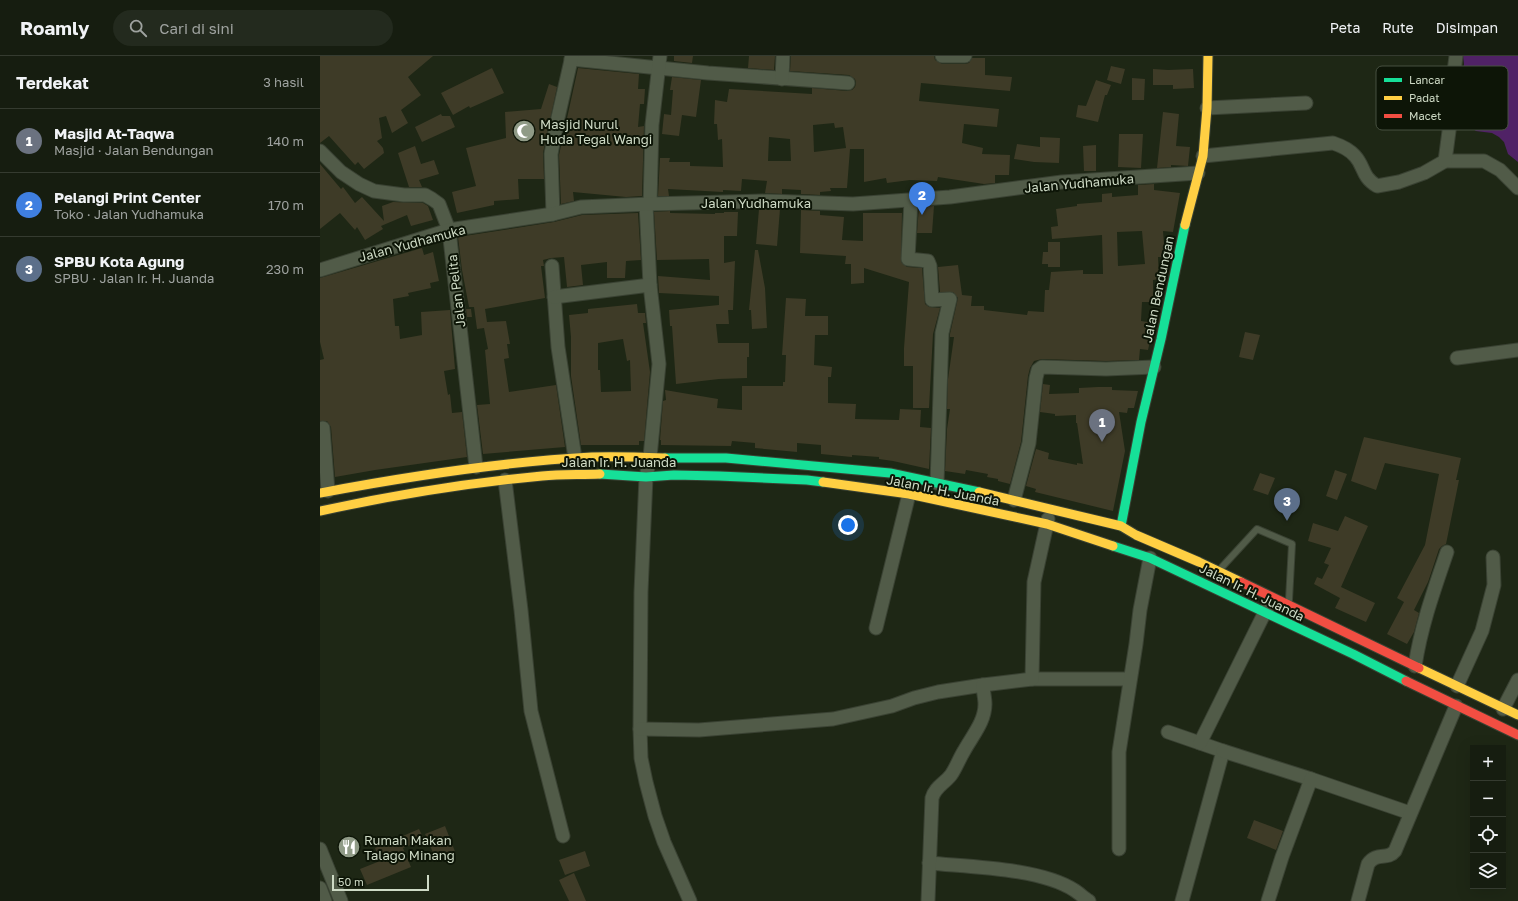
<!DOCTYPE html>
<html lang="id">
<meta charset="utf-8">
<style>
:root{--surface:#161d10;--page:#232a1e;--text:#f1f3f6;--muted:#9ea29f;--line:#353b30;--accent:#0b8043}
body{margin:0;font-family:"Golos Text",sans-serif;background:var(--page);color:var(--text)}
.controls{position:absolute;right:12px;bottom:12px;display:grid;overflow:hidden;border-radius:0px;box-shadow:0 4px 16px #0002}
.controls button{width:36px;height:36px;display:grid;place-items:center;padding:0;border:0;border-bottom:1px solid var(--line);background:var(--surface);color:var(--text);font:20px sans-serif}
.scale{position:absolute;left:12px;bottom:10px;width:97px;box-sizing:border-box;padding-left:4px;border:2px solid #cedac5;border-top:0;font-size:11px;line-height:14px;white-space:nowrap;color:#cedac5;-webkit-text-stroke:3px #0d1507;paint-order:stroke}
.you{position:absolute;left:528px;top:469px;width:14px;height:14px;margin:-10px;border:3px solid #fff;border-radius:50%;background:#1a73e8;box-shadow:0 0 0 6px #1a73e833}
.badge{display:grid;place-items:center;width:26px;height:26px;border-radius:50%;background:var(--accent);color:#fff;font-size:13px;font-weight:700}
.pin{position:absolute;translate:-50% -33px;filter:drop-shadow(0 1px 2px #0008)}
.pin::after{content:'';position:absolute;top:21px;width:14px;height:12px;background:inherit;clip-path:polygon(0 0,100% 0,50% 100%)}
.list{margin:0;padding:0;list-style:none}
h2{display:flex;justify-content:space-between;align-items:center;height:52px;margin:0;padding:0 16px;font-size:17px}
h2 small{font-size:13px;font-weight:400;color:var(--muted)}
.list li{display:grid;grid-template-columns:26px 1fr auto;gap:12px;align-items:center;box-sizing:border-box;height:64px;padding:0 16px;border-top:1px solid var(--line)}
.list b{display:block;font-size:15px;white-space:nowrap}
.list p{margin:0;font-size:13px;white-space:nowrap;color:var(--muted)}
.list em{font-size:13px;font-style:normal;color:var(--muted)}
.icon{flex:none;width:22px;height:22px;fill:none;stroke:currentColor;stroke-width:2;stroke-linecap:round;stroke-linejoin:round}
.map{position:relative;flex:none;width:1198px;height:845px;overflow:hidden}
header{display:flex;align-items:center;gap:24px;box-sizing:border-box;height:56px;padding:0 20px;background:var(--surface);border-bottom:1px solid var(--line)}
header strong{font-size:19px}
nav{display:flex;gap:22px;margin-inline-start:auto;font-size:14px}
.search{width:280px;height:36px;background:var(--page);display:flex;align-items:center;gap:10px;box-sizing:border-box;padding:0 14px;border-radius:22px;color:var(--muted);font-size:15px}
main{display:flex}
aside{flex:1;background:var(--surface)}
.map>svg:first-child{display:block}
</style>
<header>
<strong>Roamly</strong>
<div class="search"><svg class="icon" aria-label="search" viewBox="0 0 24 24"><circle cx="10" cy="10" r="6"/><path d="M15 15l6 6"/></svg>Cari di sini</div>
<nav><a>Peta</a><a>Rute</a><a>Disimpan</a></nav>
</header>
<main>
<aside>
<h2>Terdekat<small>3 hasil</small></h2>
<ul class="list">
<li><span class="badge" style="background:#6b7280">1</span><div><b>Masjid At-Taqwa</b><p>Masjid · Jalan Bendungan</p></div><em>140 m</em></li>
<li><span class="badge" style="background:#3f7fe0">2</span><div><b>Pelangi Print Center</b><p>Toko · Jalan Yudhamuka</p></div><em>170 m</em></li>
<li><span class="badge" style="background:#5c6f8a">3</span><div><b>SPBU Kota Agung</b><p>SPBU · Jalan Ir. H. Juanda</p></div><em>230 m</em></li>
</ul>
</aside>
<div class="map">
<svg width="1198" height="845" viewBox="0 0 1198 845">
<rect width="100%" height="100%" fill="#1e2715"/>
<polygon fill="#502266" points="1143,0 1198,0 1198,106 1188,98 1184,86 1179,81 1172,77 1156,75 1145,68 1139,62 1138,49 1144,8"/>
<g fill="#3e3b27" fill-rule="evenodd">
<polygon points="0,0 113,0 88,21 101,39 81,54 88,67 72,77 66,60 59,62 62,82 57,85 63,92 64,97 44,113 38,106 35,109 9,80 0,87"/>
<polygon points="354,0 373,0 372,7 354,5"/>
<polygon points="429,0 455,0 454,14 428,12"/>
<path d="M 471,0 L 614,0 L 615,4 L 622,8 L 645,8 L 649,7 L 652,2 L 665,2 L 665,19 L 692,21 L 690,35 L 601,27 L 599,45 L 679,53 L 677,71 L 644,68 L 642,87 L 663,92 L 662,98 L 690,99 L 689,119 L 675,119 L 675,127 L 664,128 L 618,121 L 617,125 L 590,124 L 567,127 L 566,122 L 544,126 L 544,93 L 530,93 L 527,132 L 510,132 L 511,135 L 500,136 L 500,139 L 481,138 L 481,134 L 462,133 L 462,138 L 445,137 L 447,125 L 422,123 L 421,135 L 403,134 L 403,136 L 348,133 L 349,140 L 338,140 L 340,102 L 350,102 L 349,106 L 370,106 L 370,110 L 403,111 L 402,83 L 398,84 L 397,68 L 394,68 L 395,44 L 407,46 L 409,33 L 492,38 L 492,32 L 527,35 L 532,34 L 535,31 L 536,27 L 535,23 L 529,19 L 470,15 ZM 514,67 L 515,72 L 523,71 L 526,92 L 494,96 L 493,69 ZM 449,81 L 470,83 L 471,105 L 448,105 Z"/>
<polygon points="791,10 805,13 801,28 787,24"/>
<polygon points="172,12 184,37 150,52 149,50 133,59 121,37"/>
<polygon points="258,12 319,18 318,33 325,33 324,48 320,48 318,71 324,70 322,140 306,141 253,136 254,145 241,148 239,99"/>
<polygon points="833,13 848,14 873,13 874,32 853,33 853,29 833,29"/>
<polygon points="352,21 381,24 376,61 362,59 359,80 342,78 344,58 351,59 353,34 350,34"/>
<polygon points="812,22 825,23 824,44 812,44"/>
<polygon points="776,24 791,29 787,39 785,39 778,66 756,61 758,49 766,50"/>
<polygon points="229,28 237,31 223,97 224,123 198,123 199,143 174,145 174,149 137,157 132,136 156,130 146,92 186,82 185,56 221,53"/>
<polygon points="843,56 859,58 856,90 870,91 868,110 851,109 851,111 837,112"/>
<polygon points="121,58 122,60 130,60 135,71 102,86 95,71"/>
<polygon points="799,78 823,78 821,112 798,111"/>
<polygon points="720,81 740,82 739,107 714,106 694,103 697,88 720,91"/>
<polygon points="776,89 776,115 764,115 763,90"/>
<polygon points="95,90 101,108 114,104 119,118 99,124 102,131 89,131 78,97"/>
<polygon points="0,108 21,133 23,131 35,147 42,141 64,165 62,150 73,146 103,147 108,150 113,164 91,170 87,159 61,170 63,173 45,184 37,171 35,174 20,157 0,173"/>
<path d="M 834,128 L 834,134 L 860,137 L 853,176 L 843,175 L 845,201 L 838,201 L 839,223 L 833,224 L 833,246 L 822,246 L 821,265 L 834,267 L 828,294 L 820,293 L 819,304 L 786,305 L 722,303 L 714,305 L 710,312 L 708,320 L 701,386 L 690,428 L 678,425 L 678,423 L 667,421 L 668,418 L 646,414 L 645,418 L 625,415 L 627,373 L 630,353 L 627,353 L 628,323 L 634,281 L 630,281 L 630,278 L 638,242 L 633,236 L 620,236 L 618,211 L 638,209 L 642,239 L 652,240 L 651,250 L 664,250 L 664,254 L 707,259 L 708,255 L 724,256 L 725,234 L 729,234 L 731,216 L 763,214 L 763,218 L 783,218 L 782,179 L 732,183 L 731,171 L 738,170 L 736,153 L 757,150 L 757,148 L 782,146 L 782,138 L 792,137 L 792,141 L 818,139 L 818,129 ZM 822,175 L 825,208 L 798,210 L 797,176 Z"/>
<polygon points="614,150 612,177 597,177 599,151"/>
<polygon points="439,153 460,153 457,190 436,188"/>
<polygon points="481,154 500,155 500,159 524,161 522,184 543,185 543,157 582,157 581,206 587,211 602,212 605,248 609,251 620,252 613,278 609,352 593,352 593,310 584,310 584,292 589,226 544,212 544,227 531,228 531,208 525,208 526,200 480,197"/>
<polygon points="350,155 350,157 395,158 395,157 404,157 404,156 418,156 417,180 404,180 404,207 415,205 413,254 408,254 409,268 396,268 398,287 429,287 429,301 427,301 427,322 399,323 356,328 352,270 350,270 349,254 399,249 399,240 339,237 338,220 390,224 389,203 337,204 334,156"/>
<polygon points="318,157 321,204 306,205 305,222 287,222 287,206 261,209 263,229 247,231 244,201 231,202 223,204 224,210 221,210 225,242 165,253 167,266 186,265 190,288 187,288 189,302 184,303 189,336 236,329 245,391 163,398 157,349 170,348 165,294 168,293 164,272 157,273 154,251 149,251 142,214 138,181 234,166 262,159"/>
<polygon points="728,186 740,186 740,211 728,211 728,208 722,208 723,196 728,196"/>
<polygon points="102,192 104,199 113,196 119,225 110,227 111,232 88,237 89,240 73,243 75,270 79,270 80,283 102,279 101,256 130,254 135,313 124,315 128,339 130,338 132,357 142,356 147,401 55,414 15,421 11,371 7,365 0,365 0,304 4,303 0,286 0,222"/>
<polygon points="435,194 438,194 445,232 447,272 432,273 431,254 429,254"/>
<polygon points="466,242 486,243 485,260 508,260 508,279 495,279 494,309 512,311 511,321 508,321 508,347 536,348 535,363 579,364 580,353 601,354 600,371 611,372 609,413 573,405 559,403 559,401 532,399 532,401 501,398 501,389 477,387 477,396 435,392 435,387 412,385 411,390 341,389 341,384 340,384 343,345 346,344 345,334 398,343 397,352 422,354 422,330 463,330 463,326 465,326 466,299 462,299"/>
<path d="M 317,248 L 318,257 L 325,257 L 326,267 L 323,267 L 330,316 L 324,385 L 319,385 L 319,389 L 261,389 L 251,320 L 251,281 L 249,259 L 268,257 L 268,253 ZM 303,283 L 307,305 L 310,304 L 311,335 L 281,336 L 280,314 L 278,314 L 278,287 Z"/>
<polygon points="146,253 151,253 152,261 147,261"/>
<polygon points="925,276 940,279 933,304 919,301"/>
<polygon points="723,328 730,329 729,338 759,337 759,332 778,331 792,331 792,334 818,335 814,352 808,352 807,357 799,356 805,395 793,455 715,436 716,433 706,430 716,393 729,397 728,403 757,409 757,407 763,408 757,367 756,367 756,359 735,360 735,358 720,356"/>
<polygon points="1044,381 1141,402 1136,424 1139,424 1126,488 1122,490 1119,493 1108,526 1094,554 1099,557 1094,576 1087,588 1067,578 1084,546 1077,542 1105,489 1119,418 1065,407 1056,434 1031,425"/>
<polygon points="1015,414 1027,418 1017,444 1006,440"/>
<polygon points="940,417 955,422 948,439 933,434"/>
<polygon points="1025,460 1048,470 1021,531 1055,547 1046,566 1015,552 1020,542 994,528 997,521 1002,523 1009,509 1004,507 1011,492 988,485 993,467 1018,475"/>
<polygon points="934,764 963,775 956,794 927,782"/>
<polygon points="125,770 136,798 117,806 105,778"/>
<polygon points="99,773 104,783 83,792 91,811 47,829 40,813 60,805 55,792"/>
<polygon points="265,795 270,810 245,819 239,804"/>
<polygon points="254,817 266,845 249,845 239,824"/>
</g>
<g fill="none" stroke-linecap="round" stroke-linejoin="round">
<g stroke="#3a4233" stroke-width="8">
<polyline id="lane" points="902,511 937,473 972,488 969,544"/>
</g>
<g stroke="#3a4233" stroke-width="15">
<g id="street">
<polyline points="622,0 645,0"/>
<polyline points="251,3 388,17 528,27"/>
<polyline points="462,23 463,0"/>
<polyline points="887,52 986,47"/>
<polyline points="0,95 21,116 39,128 54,135 84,139 105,139 112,143 119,148 129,174 156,411"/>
<path d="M 883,100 L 1013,87 C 1022,90 1029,93 1035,100 C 1045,111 1041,120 1057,130 L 1079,126 L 1104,117 L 1125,105 L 1164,105 L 1180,114 L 1198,132"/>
<polyline points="1125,105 1129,75 1129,55 1136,0"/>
<polyline points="591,144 588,203 608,205 610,210 612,244 630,243 622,277 617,427"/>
<polyline points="326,148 330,229 339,308 330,401 326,421 321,536 320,673 321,702 326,726 335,760 344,786 370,845"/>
<polyline points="330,148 332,69 340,0"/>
<polyline points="233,158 231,98 237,66 252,0"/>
<polyline points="232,210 238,291 255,402"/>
<polyline points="0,214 129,174 233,158 261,151 330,148 447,145 533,148 630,141 742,126 878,117"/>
<polyline points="234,241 330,229"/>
<polyline points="1137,302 1198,294"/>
<polyline points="3,372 8,435"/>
<polyline points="185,424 201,554 211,655 243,780"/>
<polyline points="694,444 709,387 716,322 718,314 722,311 786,313 834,311"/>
<polyline points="556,572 589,438"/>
<path d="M 1095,610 C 1101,570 1114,534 1127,496"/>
<polyline points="712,623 810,623"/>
<polyline points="1137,630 1162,575 1174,529 1173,501"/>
<polyline points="1183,653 1198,624"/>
<polyline points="320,673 379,674 513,663 572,650 594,642 618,636 663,629"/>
<polyline points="848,676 903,695 862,845"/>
<polyline points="880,687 948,550"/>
<polyline points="903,695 991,723"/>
<polyline points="0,793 21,845"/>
<polyline points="799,793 799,696 816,588 820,554 830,502"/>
<path d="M 609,807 C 650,811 720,812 754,834 C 759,837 764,842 769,845"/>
<polyline points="0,832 5,845"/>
<path d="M 608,845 L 612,742 C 615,731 624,728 631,719 C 636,712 639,703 644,695 C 652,680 665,666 665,648 C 665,642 663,635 663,629 L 712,623 L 714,526 L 728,463"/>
<polyline points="948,845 962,801 991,723 1090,757"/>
<path d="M 1038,845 L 1048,808 C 1057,795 1067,805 1075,795 L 1136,650"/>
</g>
</g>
<g stroke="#3a4233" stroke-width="11">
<g id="fast">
<polyline points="345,402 406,402 570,417 659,436"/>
<polyline points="280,418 326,421 354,419 399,420 487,424 503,426"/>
<polyline points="801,470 821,366 841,283 865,169"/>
<polyline points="793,490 830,502 1033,598 1086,625"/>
</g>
</g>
<g stroke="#3a4233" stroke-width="11">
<g id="slow">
<polyline points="865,169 883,100 887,52 888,0"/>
<polyline points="503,426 589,438 727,468 793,490"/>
<polyline points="659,436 801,470 816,479 879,506 921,526"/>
<path d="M 0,437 C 90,420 180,406 272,401 C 296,400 320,401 345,402"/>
<path d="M 0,455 C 74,439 147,427 222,420 C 241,418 261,419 280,418"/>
<polyline points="1099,612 1198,659"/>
</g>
</g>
<g stroke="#3a4233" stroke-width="11">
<g id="jam">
<polyline points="921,526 1099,612"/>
<polyline points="1086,625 1198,679"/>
</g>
</g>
<use href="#lane" stroke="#515b48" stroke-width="6"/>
<use href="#street" stroke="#515b48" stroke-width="13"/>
<use href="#fast" stroke="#16e098" stroke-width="9"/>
<use href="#slow" stroke="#ffcf43" stroke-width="9"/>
<use href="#jam" stroke="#f24e42" stroke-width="9"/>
</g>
<defs>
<g id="mosque-disc" transform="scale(1.15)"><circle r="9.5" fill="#909b87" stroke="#0d1507"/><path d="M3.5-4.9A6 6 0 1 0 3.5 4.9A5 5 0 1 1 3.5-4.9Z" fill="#fff"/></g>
<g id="restaurant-disc" transform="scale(1.15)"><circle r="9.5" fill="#909b87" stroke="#0d1507"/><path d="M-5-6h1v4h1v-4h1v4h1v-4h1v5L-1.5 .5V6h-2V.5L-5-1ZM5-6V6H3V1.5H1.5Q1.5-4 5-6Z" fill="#fff"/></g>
</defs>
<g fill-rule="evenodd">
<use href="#mosque-disc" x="204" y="75"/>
<use href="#restaurant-disc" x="29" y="791"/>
</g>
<g text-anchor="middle" stroke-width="4" stroke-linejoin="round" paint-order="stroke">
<g font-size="13" fill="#cedac5" stroke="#0d1507" text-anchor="start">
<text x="220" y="73">Masjid Nurul<tspan x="220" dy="15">Huda Tegal Wangi</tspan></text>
<text x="44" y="789">Rumah Makan<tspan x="44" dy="15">Talago Minang</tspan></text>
</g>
<g font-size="13" fill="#cedac5" stroke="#0d1507">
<text transform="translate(759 127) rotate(-5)" y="5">Jalan Yudhamuka</text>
<text x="436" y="152">Jalan Yudhamuka</text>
<text transform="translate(92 187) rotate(-15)" y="5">Jalan Yudhamuka</text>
<text transform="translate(838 233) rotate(-78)" y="5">Jalan Bendungan</text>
<text transform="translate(136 235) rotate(-97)" y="5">Jalan Pelita</text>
<text x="299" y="411">Jalan Ir. H. Juanda</text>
<text transform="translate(623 434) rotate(11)" y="5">Jalan Ir. H. Juanda</text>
<text transform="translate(932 536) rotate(26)" y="5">Jalan Ir. H. Juanda</text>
</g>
</g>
<rect x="1056" y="10" width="132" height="64" rx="6" fill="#0d1507" stroke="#475040" stroke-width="1"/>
<rect x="1064" y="22" width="18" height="4" fill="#16e098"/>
<rect x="1064" y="40" width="18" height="4" fill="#ffcf43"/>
<rect x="1064" y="58" width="18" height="4" fill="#f24e42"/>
<g font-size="11" fill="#cedac5">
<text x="1089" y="28">Lancar</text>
<text x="1089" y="46">Padat</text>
<text x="1089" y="64">Macet</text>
</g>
</svg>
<div class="controls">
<button>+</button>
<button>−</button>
<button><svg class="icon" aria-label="locate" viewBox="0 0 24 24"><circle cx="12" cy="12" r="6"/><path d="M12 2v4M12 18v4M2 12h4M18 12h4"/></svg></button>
<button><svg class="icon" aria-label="layers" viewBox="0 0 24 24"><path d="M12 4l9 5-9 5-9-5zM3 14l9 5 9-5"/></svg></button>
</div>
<div class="scale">50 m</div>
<div class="you"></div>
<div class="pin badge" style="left:782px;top:386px;background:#6b7280">1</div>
<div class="pin badge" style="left:602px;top:159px;background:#3f7fe0">2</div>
<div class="pin badge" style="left:967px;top:465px;background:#5c6f8a">3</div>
</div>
</main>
